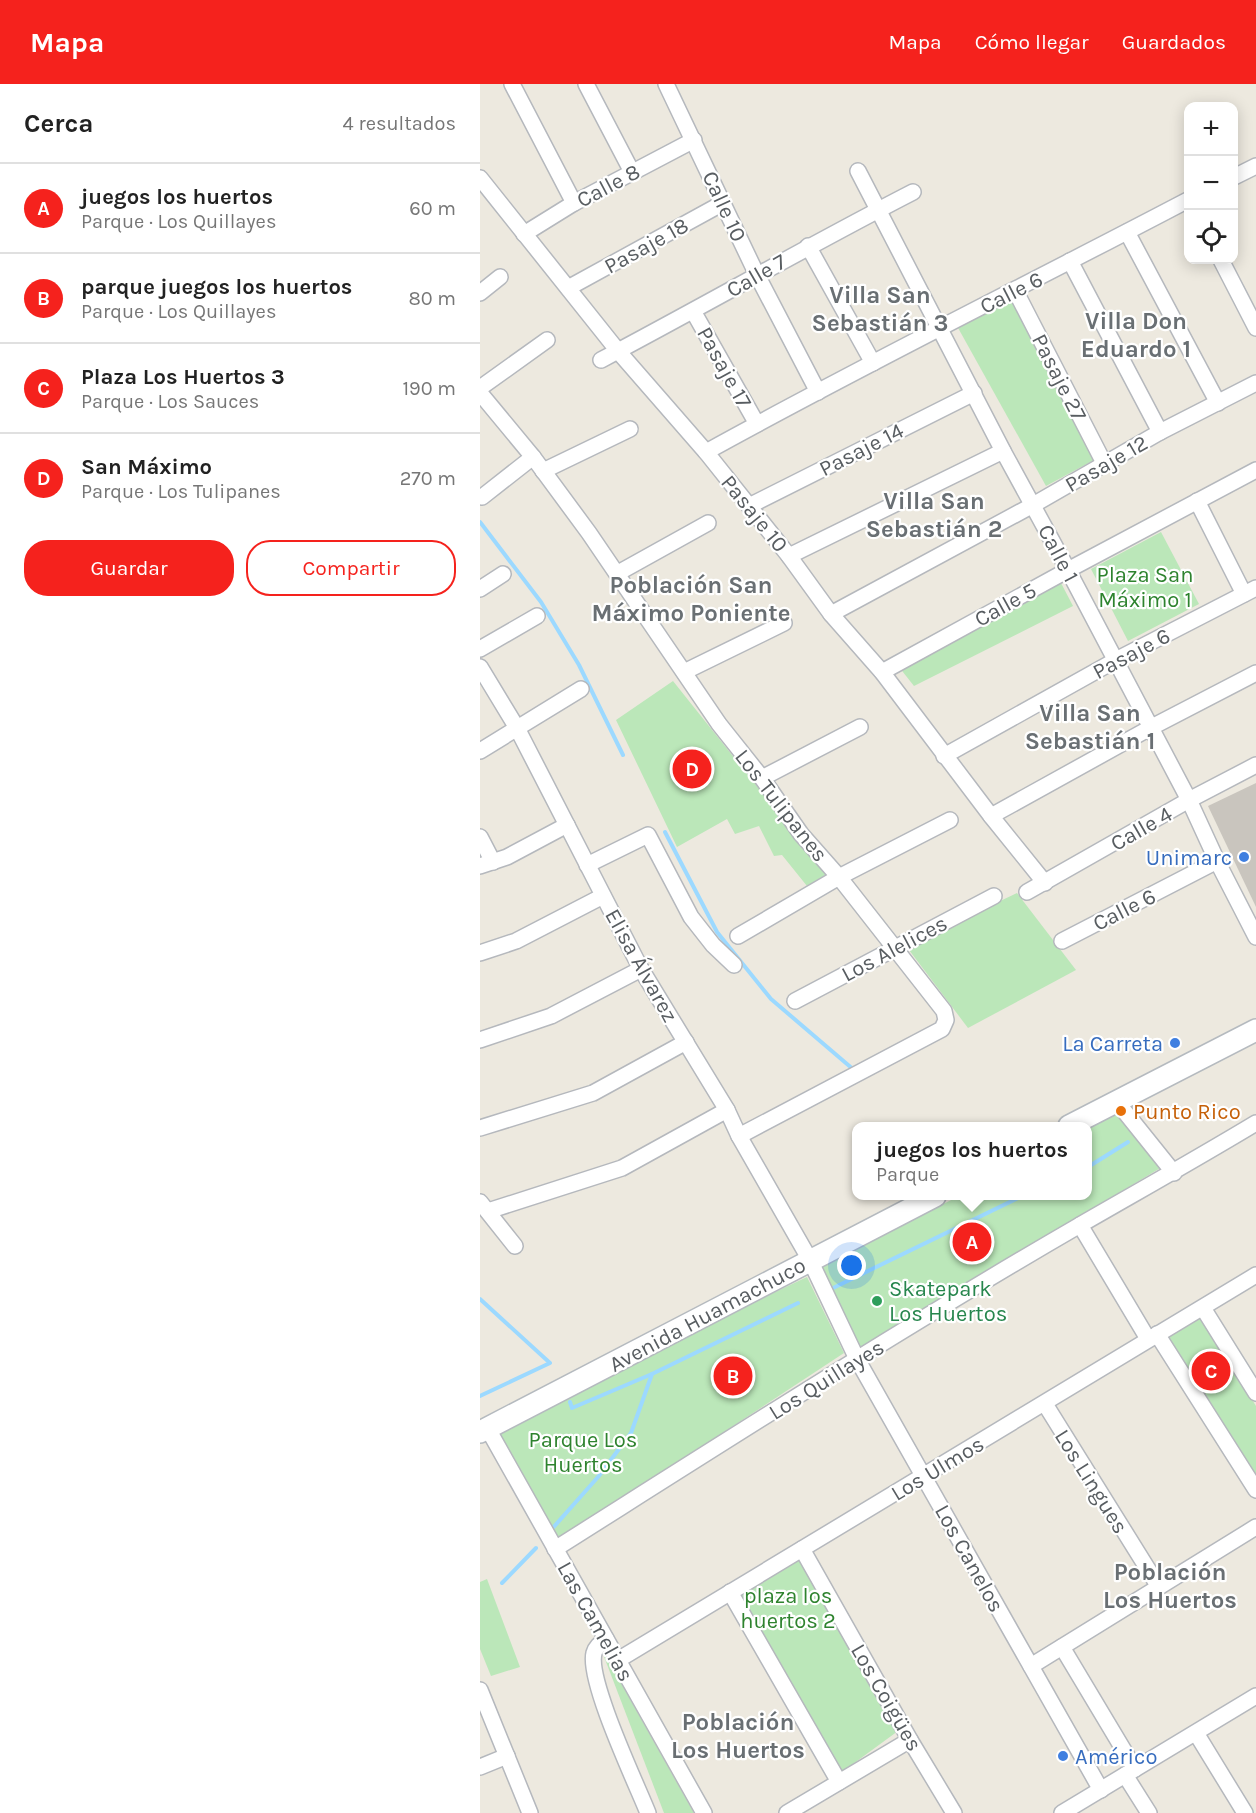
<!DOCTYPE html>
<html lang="es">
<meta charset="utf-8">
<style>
:root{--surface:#fff;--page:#f6f6f6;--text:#222;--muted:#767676;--line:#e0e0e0;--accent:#f5221d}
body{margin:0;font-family:Karla,sans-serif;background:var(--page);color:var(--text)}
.controls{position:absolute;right:18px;top:18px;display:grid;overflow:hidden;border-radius:12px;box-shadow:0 3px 15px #0003}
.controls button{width:54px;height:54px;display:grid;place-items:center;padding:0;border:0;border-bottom:2px solid var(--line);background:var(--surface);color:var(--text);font:30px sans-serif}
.you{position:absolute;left:372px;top:1182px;width:21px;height:21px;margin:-15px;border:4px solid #fff;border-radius:50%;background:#1a73e8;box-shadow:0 0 0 9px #1a73e833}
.badge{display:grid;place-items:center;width:39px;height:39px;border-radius:50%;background:var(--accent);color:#fff;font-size:20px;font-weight:700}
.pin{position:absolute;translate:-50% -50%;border:3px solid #fff;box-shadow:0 2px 6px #0006}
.popup{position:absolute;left:372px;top:1038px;width:240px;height:78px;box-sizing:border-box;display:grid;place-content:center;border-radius:12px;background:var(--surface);filter:drop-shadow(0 2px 4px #0005);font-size:20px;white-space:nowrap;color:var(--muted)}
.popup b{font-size:22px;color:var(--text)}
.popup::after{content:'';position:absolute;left:50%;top:100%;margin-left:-12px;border:12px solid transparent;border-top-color:var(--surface)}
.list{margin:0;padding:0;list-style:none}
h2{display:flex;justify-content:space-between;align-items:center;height:78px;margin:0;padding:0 24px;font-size:26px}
h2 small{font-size:20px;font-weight:400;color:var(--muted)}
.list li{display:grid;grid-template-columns:39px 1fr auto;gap:18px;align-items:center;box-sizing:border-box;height:90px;padding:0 24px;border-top:2px solid var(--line)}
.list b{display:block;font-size:22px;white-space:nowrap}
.list p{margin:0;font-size:20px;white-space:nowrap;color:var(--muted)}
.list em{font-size:20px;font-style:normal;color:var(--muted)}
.actions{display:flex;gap:12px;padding:18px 24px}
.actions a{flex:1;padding:14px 0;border:2px solid var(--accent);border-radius:24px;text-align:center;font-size:21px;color:var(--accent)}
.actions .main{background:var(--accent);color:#fff}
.icon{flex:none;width:33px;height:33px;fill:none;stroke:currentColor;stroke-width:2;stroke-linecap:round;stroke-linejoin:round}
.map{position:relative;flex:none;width:776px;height:1729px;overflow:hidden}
header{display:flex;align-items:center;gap:36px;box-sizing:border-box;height:84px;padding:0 30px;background:var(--accent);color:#fff}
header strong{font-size:28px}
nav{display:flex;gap:33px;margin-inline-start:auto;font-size:21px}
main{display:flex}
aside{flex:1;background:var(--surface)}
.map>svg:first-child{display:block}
</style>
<header>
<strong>Mapa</strong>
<nav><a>Mapa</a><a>Cómo llegar</a><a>Guardados</a></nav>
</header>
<main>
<aside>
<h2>Cerca<small>4 resultados</small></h2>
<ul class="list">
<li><span class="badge">A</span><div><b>juegos los huertos</b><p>Parque · Los Quillayes</p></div><em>60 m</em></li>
<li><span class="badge">B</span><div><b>parque juegos los huertos</b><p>Parque · Los Quillayes</p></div><em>80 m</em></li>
<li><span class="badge">C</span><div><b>Plaza Los Huertos 3</b><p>Parque · Los Sauces</p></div><em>190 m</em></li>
<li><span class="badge">D</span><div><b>San Máximo</b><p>Parque · Los Tulipanes</p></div><em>270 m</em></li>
</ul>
<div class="actions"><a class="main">Guardar</a><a>Compartir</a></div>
</aside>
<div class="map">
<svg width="776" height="1729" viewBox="0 0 776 1729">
<rect width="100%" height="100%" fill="#ede9df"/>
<g fill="#bbe7b9">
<polygon points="534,215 616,375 566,402 477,242"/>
<polygon points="681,448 719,520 648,557 611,485"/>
<polygon points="581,499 593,522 434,602 419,583"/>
<polygon points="193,597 347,790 327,802 302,771 294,772 279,742 255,750 247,735 197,763 136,636"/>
<polygon points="537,809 596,886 488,944 426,862"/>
<polygon points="637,1022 687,1080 377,1267 338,1184 479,1112 608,1112 608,1042"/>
<polygon points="327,1193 364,1269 77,1458 13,1342"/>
<polygon points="721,1233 776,1322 776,1394 686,1253"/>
<polygon points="320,1475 418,1647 362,1688 259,1510"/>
<polygon points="7,1495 40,1583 11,1592 0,1565 0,1498"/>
<polygon points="123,1570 132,1583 214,1729 184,1729"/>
</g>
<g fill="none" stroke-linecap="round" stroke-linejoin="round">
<g stroke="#9cd9ff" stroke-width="4">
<polyline points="0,438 61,518 99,581 143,671"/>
<polyline points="185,748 237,848 291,915 374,986"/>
<polyline points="608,1083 648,1058"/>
<polyline points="349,1206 542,1112"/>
<polyline points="0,1215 70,1279 0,1312"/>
<polyline points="90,1318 92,1324 172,1290 318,1219"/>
<polyline points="71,1446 118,1393 151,1349 172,1290"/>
<polyline points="22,1499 56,1464"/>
</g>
</g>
<polygon fill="#c9c5be" points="776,699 776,823 728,722"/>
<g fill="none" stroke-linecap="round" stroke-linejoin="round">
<g stroke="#b5b8bd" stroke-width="18">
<g id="street">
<polyline points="32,0 94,119"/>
<polyline points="106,0 152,88"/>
<polyline points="186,0 277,191 338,308"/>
<polyline points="378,87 523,367 588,486 709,716 737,777 776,853"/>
<polyline points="754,93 776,82"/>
<polyline points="0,94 138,267 226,368 309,472 351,530 402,588 511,732 565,799"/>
<polyline points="647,148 738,319"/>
<polyline points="44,150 94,119 214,56"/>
<polyline points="328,162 393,279"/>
<polyline points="741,176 776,244"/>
<polyline points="590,177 680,348"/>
<polyline points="88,204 243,119"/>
<polyline points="535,206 624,379"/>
<polyline points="0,209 20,193"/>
<polyline points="213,227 277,340"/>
<path d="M 121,276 C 225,221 328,162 433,108"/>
<polyline points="0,304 67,256"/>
<polyline points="0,309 53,373 109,449 239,640 282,694 321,750 359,793 464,927 466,936 462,945 259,1052"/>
<path d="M 226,368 C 385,280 548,200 708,116"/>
<polyline points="63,387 150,345"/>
<polyline points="2,413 53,373"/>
<polyline points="717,417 764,510"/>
<polyline points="269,422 494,309"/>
<polyline points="309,472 523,367"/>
<polyline points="138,489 228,439"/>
<polyline points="0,505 23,490"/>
<polyline points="351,530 553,421 680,348 776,299"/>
<polyline points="0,565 57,532"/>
<polyline points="0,583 37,644 161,885 247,1026 259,1052 330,1176 377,1275 621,1706"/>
<polyline points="204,588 304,539"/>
<polyline points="402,588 588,486 776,386"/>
<polyline points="0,667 101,605"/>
<polyline points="464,672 636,576 776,504"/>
<polyline points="282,694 380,643"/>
<polyline points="511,732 670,644 776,589"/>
<polyline points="0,753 13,778"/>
<polyline points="107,781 168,751 211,833 233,861 254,881"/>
<polyline points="0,782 27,773 87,741"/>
<polyline points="547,808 709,716 776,681"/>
<polyline points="258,852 359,793 470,736"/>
<polyline points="582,857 737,777"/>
<polyline points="0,869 36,857 123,812"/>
<polyline points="315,917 514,812"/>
<polyline points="0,956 71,932 161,885"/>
<polyline points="637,1018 694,1089"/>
<polyline points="0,1044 113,1009 206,958"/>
<polyline points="0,1118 35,1162"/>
<polyline points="8,1127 142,1084 247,1026"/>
<polyline points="600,1141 668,1255"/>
<polyline points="723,1224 776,1309"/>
<polyline points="677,1250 776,1406"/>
<polyline points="565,1320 679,1503"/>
<polyline points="8,1345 224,1729"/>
<path d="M 75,1465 C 249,1355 422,1244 600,1141 C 659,1107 718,1074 776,1039"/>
<polyline points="322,1465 430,1656 474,1729"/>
<polyline points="250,1508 359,1698"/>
<path d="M 126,1555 C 121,1559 116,1562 114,1569 C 107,1596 156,1699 168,1729"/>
<polyline points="582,1563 655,1685"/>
<polyline points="138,1576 776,1191"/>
<polyline points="551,1582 776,1443"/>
<polyline points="0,1606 50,1729"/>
<polyline points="716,1649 765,1729"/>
<polyline points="0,1683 27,1672"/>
<polyline points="645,1691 669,1729"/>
<polyline points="307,1729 430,1656"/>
<polyline points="582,1729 776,1612"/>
</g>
</g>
<g stroke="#b5babf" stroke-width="24">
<g id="secondary">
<polyline points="589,1042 776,946"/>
<polyline points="0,1348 455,1112"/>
</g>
</g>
<use href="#street" stroke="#fff" stroke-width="15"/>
<use href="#secondary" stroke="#fff" stroke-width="21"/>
</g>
<g fill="#3f7fe0" stroke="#fff" stroke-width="2">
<circle cx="764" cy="773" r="6"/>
<circle cx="695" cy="959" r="6"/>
<circle cx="583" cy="1672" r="6"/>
</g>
<circle fill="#e8710a" stroke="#fff" stroke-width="2" cx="641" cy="1027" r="6"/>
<circle fill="#2e9e5b" stroke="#fff" stroke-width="2" cx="397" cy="1217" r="6"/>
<g text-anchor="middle" stroke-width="4.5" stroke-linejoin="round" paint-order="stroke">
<g font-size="22" fill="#585d61" stroke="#fff">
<text transform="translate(128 101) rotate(-28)" y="8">Calle 8</text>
<text transform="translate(245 122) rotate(65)" y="8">Calle 10</text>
<text transform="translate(166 161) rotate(-29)" y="8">Pasaje 18</text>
<text transform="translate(276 191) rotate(-30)" y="8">Calle 7</text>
<text transform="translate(531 208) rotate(-27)" y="8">Calle 6</text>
<text transform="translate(245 283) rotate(61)" y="8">Pasaje 17</text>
<text transform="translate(580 293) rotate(63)" y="8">Pasaje 27</text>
<text transform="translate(381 365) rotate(-27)" y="8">Pasaje 14</text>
<text transform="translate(626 379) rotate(-30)" y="8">Pasaje 12</text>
<text transform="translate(275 429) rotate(51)" y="8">Pasaje 10</text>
<text transform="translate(579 469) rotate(62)" y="8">Calle 1</text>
<text transform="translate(525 520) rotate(-29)" y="8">Calle 5</text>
<text transform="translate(651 569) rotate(-28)" y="8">Pasaje 6</text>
<text transform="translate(302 721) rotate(52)" y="8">Los Tulipanes</text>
<text transform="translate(661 744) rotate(-30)" y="8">Calle 4</text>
<text transform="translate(644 825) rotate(-27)" y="8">Calle 6</text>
<text transform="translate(414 864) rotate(-28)" y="8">Los Alelices</text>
<text transform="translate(162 881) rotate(61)" y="8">Elisa Álvarez</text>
<text transform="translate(227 1230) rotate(-28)" y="8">Avenida Huamachuco</text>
<text transform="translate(346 1295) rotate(-32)" y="8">Los Quillayes</text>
<text transform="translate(457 1384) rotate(-31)" y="8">Los Ulmos</text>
<text transform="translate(612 1397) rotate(58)" y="8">Los Lingues</text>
<text transform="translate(490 1474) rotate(61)" y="8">Los Canelos</text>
<text transform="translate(116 1537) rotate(61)" y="8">Las Camelias</text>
<text transform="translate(407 1613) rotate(60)" y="8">Los Coigües</text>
</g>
<g font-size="22" fill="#2e832e" stroke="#fff">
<text x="665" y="498">Plaza San<tspan x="665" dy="25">Máximo 1</tspan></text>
<text x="103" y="1363">Parque Los<tspan x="103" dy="25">Huertos</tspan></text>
<text x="308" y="1519">plaza los<tspan x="308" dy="25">huertos 2</tspan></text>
</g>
<g font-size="22" fill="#366cbe" stroke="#fff" text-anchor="end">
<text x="752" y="781">Unimarc</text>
<text x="683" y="967">La Carreta</text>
<text x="595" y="1680" text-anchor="start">Américo</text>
</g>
<g font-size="22" fill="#c56008" stroke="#fff" text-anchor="start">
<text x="653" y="1035">Punto Rico</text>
</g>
<g font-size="22" fill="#27864d" stroke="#fff" text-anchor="start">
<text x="409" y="1212">Skatepark<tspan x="409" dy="25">Los Huertos</tspan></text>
</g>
<g font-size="24" font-weight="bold" fill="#696f73" stroke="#fff">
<text x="400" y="219">Villa San<tspan x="400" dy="28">Sebastián 3</tspan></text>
<text x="656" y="245">Villa Don<tspan x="656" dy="28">Eduardo 1</tspan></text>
<text x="454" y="425">Villa San<tspan x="454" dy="28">Sebastián 2</tspan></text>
<text x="211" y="509">Población San<tspan x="211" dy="28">Máximo Poniente</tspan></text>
<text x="610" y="637">Villa San<tspan x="610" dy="28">Sebastián 1</tspan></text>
<text x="690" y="1496">Población<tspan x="690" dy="28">Los Huertos</tspan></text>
<text x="258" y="1646">Población<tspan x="258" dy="28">Los Huertos</tspan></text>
</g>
</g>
</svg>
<div class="controls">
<button>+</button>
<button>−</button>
<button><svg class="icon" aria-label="locate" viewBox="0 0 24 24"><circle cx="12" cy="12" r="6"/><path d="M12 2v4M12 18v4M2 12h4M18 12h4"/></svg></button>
</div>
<div class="you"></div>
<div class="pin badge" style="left:492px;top:1158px">A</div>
<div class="popup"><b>juegos los huertos</b>Parque</div>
<div class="pin badge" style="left:253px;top:1292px">B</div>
<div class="pin badge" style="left:731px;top:1287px">C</div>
<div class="pin badge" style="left:212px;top:685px">D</div>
</div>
</main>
